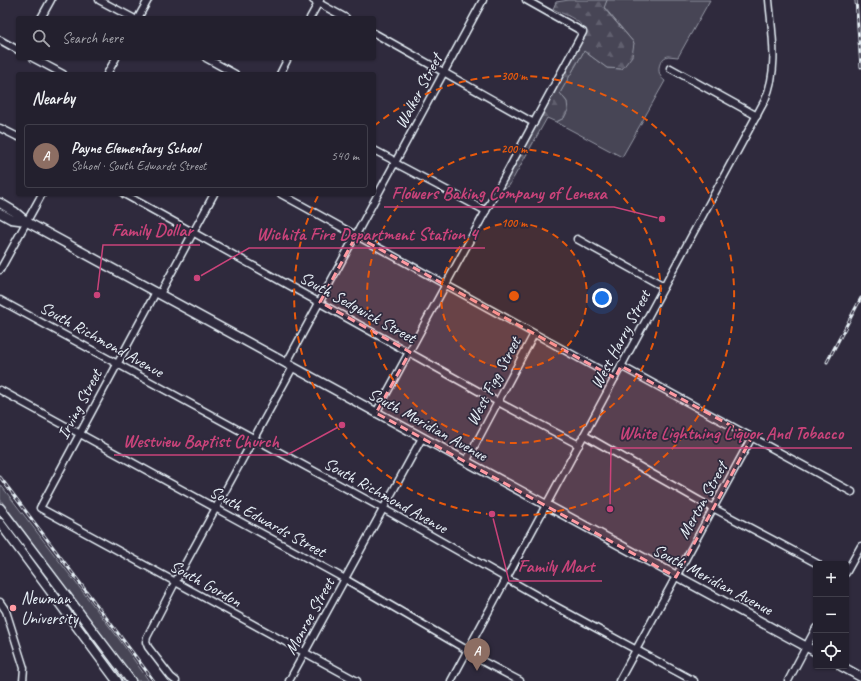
<!DOCTYPE html>
<meta charset="utf-8">
<style>
:root{--surface:#23202e;--page:#2f2d3a;--text:#f1f3f6;--muted:#a3a3aa;--line:#403e4a;--accent:#ff9aa2}
body{margin:0;font-family:Caveat,sans-serif;background:var(--page);color:var(--text)}
.controls{position:absolute;right:12px;bottom:12px;display:grid;overflow:hidden;border-radius:4px;box-shadow:0 1px 3px #0004}
.controls button{width:36px;height:36px;display:grid;place-items:center;padding:0;border:0;border-bottom:1px solid var(--line);background:var(--surface);color:var(--text);font:20px sans-serif}
.you{position:absolute;left:602px;top:298px;width:14px;height:14px;margin:-10px;border:3px solid #fff;border-radius:50%;background:#1a73e8;box-shadow:0 0 0 6px #1a73e833}
.badge{display:grid;place-items:center;width:26px;height:26px;border-radius:50%;background:var(--accent);color:#fff;font-size:13px;font-weight:700}
.pin{position:absolute;translate:-50% -33px;filter:drop-shadow(0 1px 2px #0008)}
.pin::after{content:'';position:absolute;top:21px;width:14px;height:12px;background:inherit;clip-path:polygon(0 0,100% 0,50% 100%)}
.list{margin:0;padding:0;list-style:none}
h2{display:flex;justify-content:space-between;align-items:center;height:52px;margin:0;padding:0 16px;font-size:17px}
h2 small{font-size:13px;font-weight:400;color:var(--muted)}
.list li{display:grid;grid-template-columns:26px 1fr auto;gap:12px;align-items:center;box-sizing:border-box;height:64px;margin:0 8px 8px;padding:0 8px;border:1px solid var(--line);border-radius:4px}
.list b{display:block;font-size:15px;white-space:nowrap}
.list p{margin:0;font-size:13px;white-space:nowrap;color:var(--muted)}
.list em{font-size:13px;font-style:normal;color:var(--muted)}
.icon{flex:none;width:22px;height:22px;fill:none;stroke:currentColor;stroke-width:2;stroke-linecap:round;stroke-linejoin:round}
.map{position:relative;flex:none;width:861px;height:681px;overflow:hidden}
.search{position:absolute;background:var(--surface);box-shadow:0 1px 3px #0004;left:16px;top:16px;width:360px;height:44px;display:flex;align-items:center;gap:10px;box-sizing:border-box;padding:0 14px;border-radius:4px;color:var(--muted);font-size:15px}
.panel{position:absolute;background:var(--surface);box-shadow:0 1px 3px #0004;left:16px;top:72px;width:360px;height:124px;border-radius:4px}
.map>svg:first-child{display:block}
</style>
<div class="map">
<svg width="861" height="681" viewBox="0 0 861 681">
<defs>
<pattern id="forest-firs" width="22" height="20" patternUnits="userSpaceOnUse"><rect width="22" height="20" fill="#464455"/><path d="M5 1l3.5 6h-7zM16 11l3.5 6h-7z" fill="#615f6e"/></pattern>
</defs>
<rect width="100%" height="100%" fill="#2f2a3d"/>
<filter id="ink" filterUnits="userSpaceOnUse"><feTurbulence type="fractalNoise" baseFrequency=".025" numOctaves="2"/><feDisplacementMap in="SourceGraphic" scale="8" xChannelSelector="R" yChannelSelector="G"/><feConvolveMatrix kernelMatrix="1 2 1 2 8 2 1 2 1" color-interpolation-filters="sRGB"/></filter>
<g filter="url(#ink)">
<g fill="#464455" stroke="#979aa6">
<path d="M 607,0 L 710,0 L 678,57 C 675,57 671,56 668,56 C 657,60 656,75 665,81 L 622,157 L 556,122 L 564,118 L 567,102 L 560,93 L 584,51 L 607,68 L 622,69 L 634,43 L 604,7 Z"/>
<polygon points="0,484 119,639 149,681 136,681 0,499"/>
<polygon points="0,513 42,568 43,573 38,571 0,519"/>
<polygon points="52,587 58,589 127,681 120,681"/>
</g>
<path fill="url(#forest-firs)" stroke="#979aa6" d="M 569,0 L 607,0 L 604,8 L 634,43 L 632,56 L 622,69 L 607,68 L 584,51 L 560,93 L 567,102 L 568,110 L 564,118 L 556,122 L 547,118 L 509,186 L 502,189 L 586,34 C 583,20 565,15 553,9 L 556,2 Z"/>
<g fill="none" stroke-linecap="round" stroke-linejoin="round">
<g stroke="#e8f1f8" stroke-width="9">
<g id="minor">
<polyline points="99,0 133,18"/>
<polyline points="313,0 346,18"/>
<polyline points="41,18 51,0"/>
<polyline points="138,18 148,0"/>
<polyline points="310,18 320,0"/>
<polyline points="374,33 534,123"/>
<polyline points="0,40 18,50"/>
<polyline points="33,58 63,74"/>
<polyline points="206,58 235,74"/>
<polyline points="670,68 757,116"/>
<polyline points="107,74 116,58"/>
<polyline points="280,74 288,58"/>
<polyline points="0,128 18,137"/>
<polyline points="374,150 391,159 395,163 486,211"/>
<polyline points="124,194 498,402 579,445"/>
<polyline points="281,194 615,378"/>
<polyline points="577,239 664,287"/>
<polyline points="0,270 42,194"/>
<polyline points="156,292 40,508 357,681"/>
<polyline points="160,294 214,194"/>
<polyline points="0,300 393,514 555,606 694,681"/>
<polyline points="286,364 483,0"/>
<polyline points="621,366 852,492"/>
<polyline points="0,390 345,579 467,650 471,655 520,681"/>
<polyline points="376,413 583,32 526,0"/>
<polyline points="584,435 700,501 818,564"/>
<polyline points="466,462 534,334"/>
<polyline points="846,573 861,546"/>
<polyline points="0,602 6,611 24,668 23,681"/>
<polyline points="176,681 171,677 148,647 146,642 147,637 178,577 293,367"/>
<polyline points="289,681 422,438"/>
<path d="M 451,681 L 765,100 C 779,68 772,34 769,0"/>
<polyline points="619,681 752,437"/>
<polyline points="788,681 816,628"/>
</g>
</g>
<g stroke="#e8f1f8" stroke-width="11">
<g id="major">
<polyline points="0,203 15,212 27,222 816,652"/>
<polyline points="0,213 11,219 26,221"/>
<polyline points="0,508 131,681"/>
<polyline points="0,523 117,681"/>
<polyline points="841,666 861,677"/>
</g>
</g>
<use href="#minor" stroke="#2f2a3d" stroke-width="6"/>
<use href="#major" stroke="#2f2a3d" stroke-width="8"/>
<g stroke="#e8f1f8" stroke-width="3">
<g id="rail">
<polyline points="856,0 861,67"/>
<polyline points="827,362 861,298"/>
<polyline points="0,477 154,681"/>
</g>
</g>
<use href="#rail" stroke="#2f2a3d" stroke-width="1.5" stroke-dasharray="4.5" stroke-linecap="butt"/>
</g>
</g>
<path fill="#ff9aa2" fill-opacity="0.2" stroke="#ff9aa2" stroke-width="3" stroke-dasharray="8 5" stroke-linejoin="round" d="M 356,236 L 615,378 L 621,366 L 752,437 L 676,577 L 376,413 L 410,352 L 320,302 Z"/>
<circle cx="514" cy="296" r="73" fill="#e8590c" fill-opacity=".12"/>
<g fill="none" stroke="#e8590c" stroke-width="2" stroke-dasharray="7 5">
<circle cx="514" cy="296" r="73"/>
<circle cx="514" cy="296" r="147"/>
<path d="M374 126A220 220 0 1 1 319 194"/>
</g>
<circle fill="#ff9aa2" stroke="#2f2a3d" stroke-width="1.5" cx="13" cy="608" r="4"/>
<g text-anchor="middle" stroke-width="3.5" stroke-linejoin="round" paint-order="stroke">
<g font-size="17" fill="#e8f1f8" stroke="#2f2a3d">
<text transform="translate(418 91) rotate(-62)" y="6">Walker Street</text>
<text transform="translate(358 307) rotate(29)" y="6">South Sedgwick Street</text>
<text transform="translate(102 339) rotate(29)" y="6">South Richmond Avenue</text>
<text transform="translate(620 339) rotate(-62)" y="6">West Harry Street</text>
<text transform="translate(493 381) rotate(-62)" y="6">West Figg Street</text>
<text transform="translate(79 404) rotate(-62)" y="6">Irving Street</text>
<text transform="translate(428 424) rotate(29)" y="6">South Meridian Avenue</text>
<text transform="translate(386 495) rotate(29)" y="6">South Richmond Avenue</text>
<text transform="translate(702 500) rotate(-61)" y="6">Merton Street</text>
<text transform="translate(268 521) rotate(29)" y="6">South Edwards Street</text>
<text transform="translate(713 579) rotate(28)" y="6">South Meridian Avenue</text>
<text transform="translate(206 583) rotate(29)" y="6">South Gordon</text>
<text transform="translate(309 616) rotate(-61)" y="6">Monroe Street</text>
</g>
<g font-size="17" fill="#e8f1f8" stroke="#2f2a3d" text-anchor="start">
<text x="21" y="604">Newman<tspan x="21" dy="20">University</tspan></text>
</g>
</g>
<circle cx="514" cy="296" r="6" fill="#e8590c" stroke="#2f2a3d" stroke-width="2"/>
<g font-size="12" text-anchor="middle" font-weight="bold" fill="#e8590c" stroke="#2f2a3d" stroke-width="3.5" stroke-linejoin="round" paint-order="stroke">
<text x="514" y="80">300 m</text>
<text x="514" y="153">200 m</text>
<text x="514" y="227">100 m</text>
</g>
<path fill="none" stroke="#ca437a" stroke-width="1.5" d="M662 219L614 207H384M97 295L103 245H200M197 278L249 248H485M610 509L611 448H852M342 425L287 455H114M492 514L509 581H602"/>
<g fill="#ca437a" stroke="#2f2a3d" stroke-width="1.5">
<circle cx="662" cy="219" r="4"/>
<circle cx="97" cy="295" r="4"/>
<circle cx="197" cy="278" r="4"/>
<circle cx="610" cy="509" r="4"/>
<circle cx="342" cy="425" r="4"/>
<circle cx="492" cy="514" r="4"/>
</g>
<g font-size="18" text-anchor="middle" font-weight="bold" fill="#ca437a" stroke="#2f2a3d" stroke-width="3.5" stroke-linejoin="round" paint-order="stroke">
<text x="499" y="199">Flowers Baking Company of Lenexa</text>
<text x="152" y="236">Family Dollar</text>
<text x="367" y="240">Wichita Fire Department Station 4</text>
<text x="731" y="439">White Lightning Liquor And Tobacco</text>
<text x="201" y="447">Westview Baptist Church</text>
<text x="556" y="572">Family Mart</text>
</g>
</svg>
<div class="controls">
<button>+</button>
<button>−</button>
<button><svg class="icon" aria-label="locate" viewBox="0 0 24 24"><circle cx="12" cy="12" r="6"/><path d="M12 2v4M12 18v4M2 12h4M18 12h4"/></svg></button>
</div>
<div class="you"></div>
<div class="pin badge" style="left:477px;top:671px;background:#8d6e63">A</div>
<div class="search"><svg class="icon" aria-label="search" viewBox="0 0 24 24"><circle cx="10" cy="10" r="6"/><path d="M15 15l6 6"/></svg>Search here</div>
<section class="panel">
<h2>Nearby<small></small></h2>
<ul class="list">
<li><span class="badge" style="background:#8d6e63">A</span><div><b>Payne Elementary School</b><p>School · South Edwards Street</p></div><em>540 m</em></li>
</ul>
</section>
</div>
